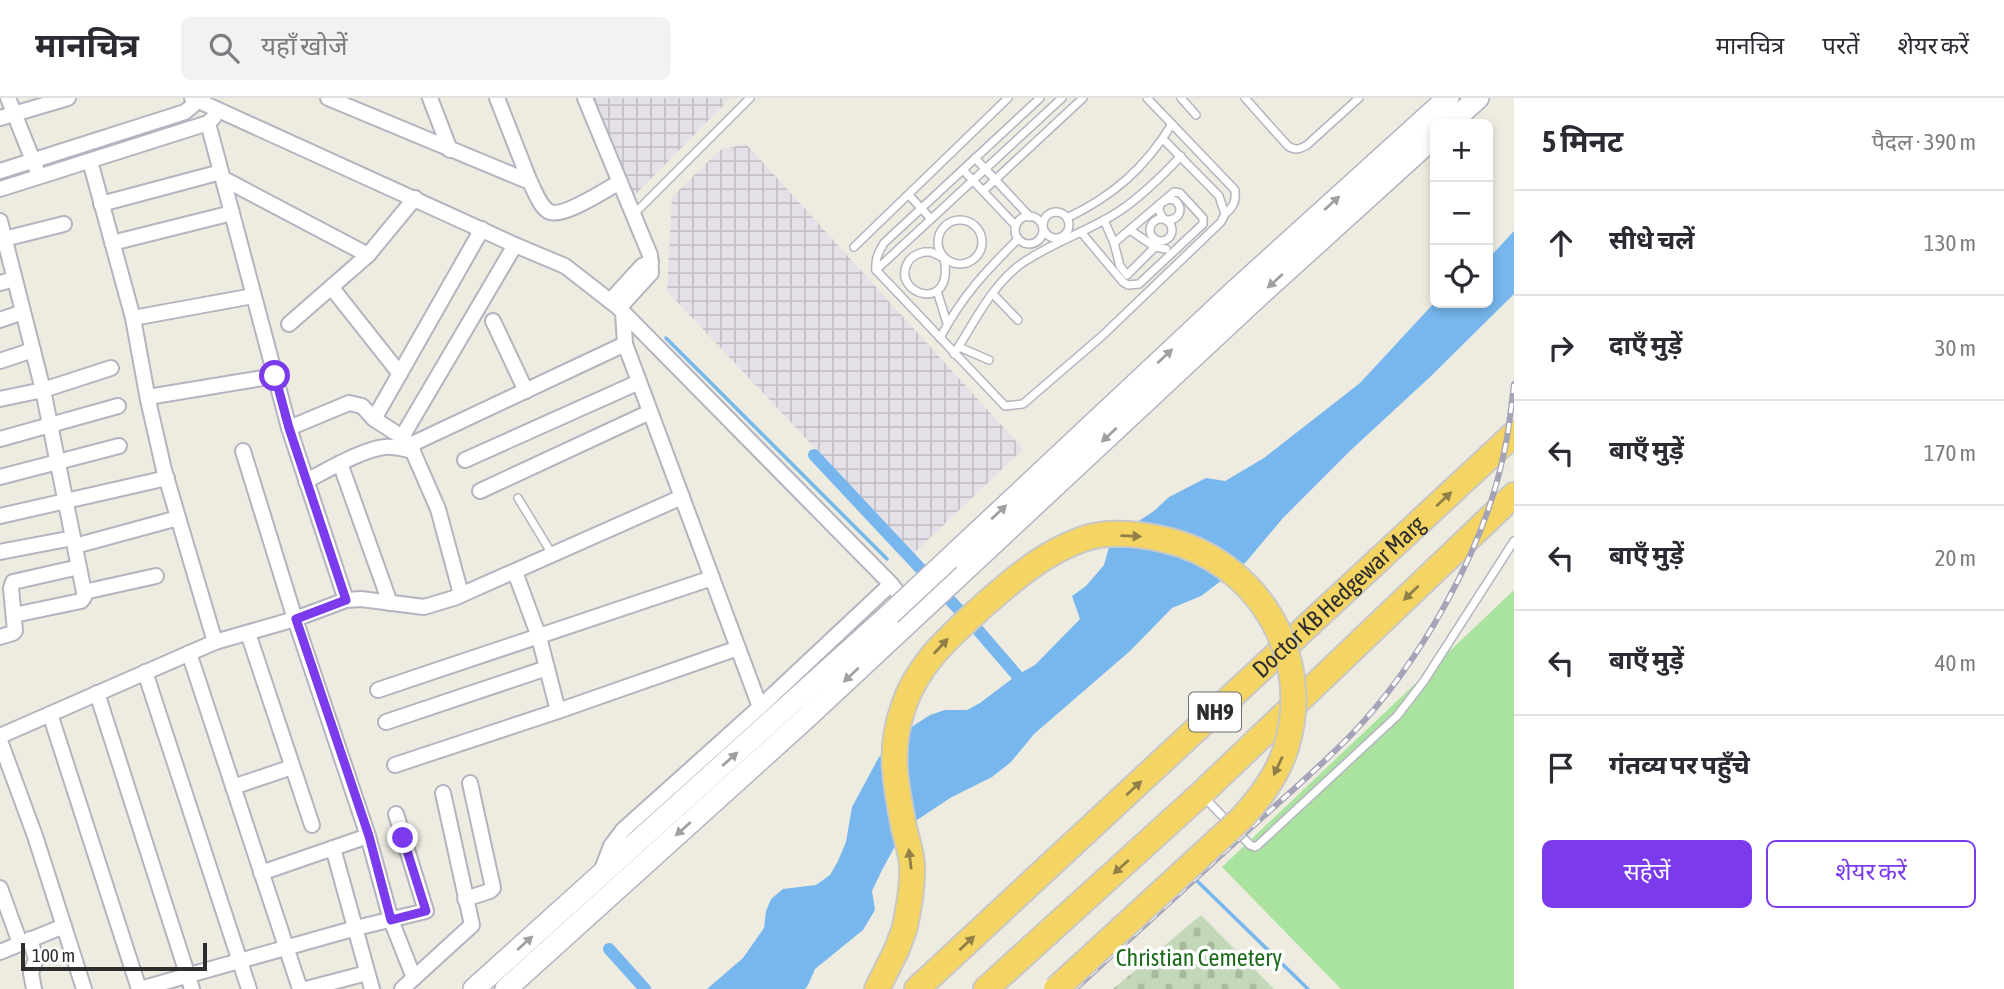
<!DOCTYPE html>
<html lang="hi">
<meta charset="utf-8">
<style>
:root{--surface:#fff;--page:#f2f2f3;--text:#2b2b33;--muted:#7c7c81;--line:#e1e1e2;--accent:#7c3aed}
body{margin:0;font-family:"Asap Condensed","Noto Sans Devanagari",sans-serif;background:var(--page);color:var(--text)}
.controls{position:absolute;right:21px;top:21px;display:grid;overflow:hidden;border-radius:10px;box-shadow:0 4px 10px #0003}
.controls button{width:63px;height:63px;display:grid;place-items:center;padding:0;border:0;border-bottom:2px solid var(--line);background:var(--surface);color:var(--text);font:35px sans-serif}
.scale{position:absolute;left:21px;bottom:18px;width:186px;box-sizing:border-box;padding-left:7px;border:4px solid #2d2d2d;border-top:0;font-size:19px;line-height:24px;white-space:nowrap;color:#2d2d2d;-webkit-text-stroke:5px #fff;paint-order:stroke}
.stop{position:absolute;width:21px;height:21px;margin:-16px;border:5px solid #7c3aed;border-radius:50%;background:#fff}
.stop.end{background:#7c3aed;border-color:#fff;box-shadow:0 2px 7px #0008}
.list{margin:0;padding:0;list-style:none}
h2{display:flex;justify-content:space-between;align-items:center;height:91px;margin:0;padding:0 28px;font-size:30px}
h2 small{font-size:23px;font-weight:400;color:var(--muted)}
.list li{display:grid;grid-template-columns:46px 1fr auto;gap:21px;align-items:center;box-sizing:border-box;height:105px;padding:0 28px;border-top:2px solid var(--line)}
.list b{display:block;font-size:26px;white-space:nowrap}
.list em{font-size:23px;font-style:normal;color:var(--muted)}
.actions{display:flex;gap:14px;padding:21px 28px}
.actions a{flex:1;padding:16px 0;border:2px solid var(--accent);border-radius:10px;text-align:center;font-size:24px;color:var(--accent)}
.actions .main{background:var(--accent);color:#fff}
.icon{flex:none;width:38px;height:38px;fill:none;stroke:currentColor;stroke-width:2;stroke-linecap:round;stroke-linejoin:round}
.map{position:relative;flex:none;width:1514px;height:891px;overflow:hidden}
header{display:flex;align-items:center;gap:42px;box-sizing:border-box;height:98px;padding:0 35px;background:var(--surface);border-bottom:2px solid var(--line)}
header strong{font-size:33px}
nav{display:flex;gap:38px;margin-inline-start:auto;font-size:24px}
.search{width:490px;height:63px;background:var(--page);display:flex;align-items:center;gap:18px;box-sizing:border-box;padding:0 24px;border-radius:10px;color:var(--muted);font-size:26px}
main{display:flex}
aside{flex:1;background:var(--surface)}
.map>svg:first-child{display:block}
</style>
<header>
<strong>मानचित्र</strong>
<div class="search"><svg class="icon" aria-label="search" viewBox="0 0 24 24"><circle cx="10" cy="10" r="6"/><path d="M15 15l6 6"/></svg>यहाँ खोजें</div>
<nav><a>मानचित्र</a><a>परतें</a><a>शेयर करें</a></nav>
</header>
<main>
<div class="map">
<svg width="1514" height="891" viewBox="0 0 1514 891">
<defs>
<pattern id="industrial-grid" width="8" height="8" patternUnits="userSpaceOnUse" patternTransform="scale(1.75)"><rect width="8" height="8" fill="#e4e0e7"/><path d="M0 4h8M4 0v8" fill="none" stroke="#c4c0c6"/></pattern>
<pattern id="cemetery-stones" width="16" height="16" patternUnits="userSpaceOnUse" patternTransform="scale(1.75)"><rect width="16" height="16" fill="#c2d8b8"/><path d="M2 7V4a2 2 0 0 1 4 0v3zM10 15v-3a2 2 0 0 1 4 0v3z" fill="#a7ba9e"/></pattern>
</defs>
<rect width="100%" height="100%" fill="#eeebe1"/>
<g fill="url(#industrial-grid)">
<polygon points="585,0 730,0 628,104"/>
<polygon points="746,46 1023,351 914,455 667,193 672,99 720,52"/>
</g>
<polygon fill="#a9e39f" points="1514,492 1514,891 1341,891 1222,769"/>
<polygon fill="url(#cemetery-stones)" points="1201,817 1274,891 1113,891"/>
<polygon fill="#77b7ed" points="1514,133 1514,196 1430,279 1352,351 1283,420 1246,464 1201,498 1172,510 1130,553 1034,636 1011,664 992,679 950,700 917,722 894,750 882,772 872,793 875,812 863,832 815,871 808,887 805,891 707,891 743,860 764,830 766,813 771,801 783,791 816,787 830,777 838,763 846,744 852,709 879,659 907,632 930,617 945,612 967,612 980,605 1017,577 1035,567 1080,521 1072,498 1086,488 1104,467 1109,449 1134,426 1154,413 1169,399 1206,380 1225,383 1264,360 1360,285 1435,204 1488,205 1488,161"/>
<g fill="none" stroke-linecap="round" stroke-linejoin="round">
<g stroke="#77b7ed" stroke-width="3.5">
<polyline points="666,240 887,461"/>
<polyline points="1193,779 1308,891"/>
</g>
<g stroke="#77b7ed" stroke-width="12">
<polyline points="814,357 977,531 1027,589"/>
<polyline points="609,851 645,891"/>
</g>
<g stroke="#b4b4c0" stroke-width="10">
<g id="service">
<path d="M 1040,0 L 884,145 C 878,155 875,161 876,172 L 1005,308 L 1023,306 L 1102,238 L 1221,124 L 1225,116 L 1219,98 L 1163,41"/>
<path d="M 1147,0 L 1235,92 C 1236,104 1234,108 1225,116"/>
<polyline points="1181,0 1196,17"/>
<path d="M 1245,0 L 1288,48 C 1296,53 1300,51 1307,47 L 1359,0"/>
<polyline points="975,60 1030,119"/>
<polyline points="963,72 1016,128"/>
<polyline points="983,93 1083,0"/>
<polyline points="909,97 931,121"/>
<circle cx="1056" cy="127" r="13"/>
<polyline points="634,116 750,0"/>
<circle cx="1029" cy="132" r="14"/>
<path d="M 1067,120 C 1113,98 1145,70 1172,26"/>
<path d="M 1163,120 L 1159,113 L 1160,106 L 1169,101 L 1176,103 C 1184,112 1179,122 1167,122"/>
<circle cx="1161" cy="132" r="11"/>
<polyline points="1104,122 1114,145 1120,168 1127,177 1155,149"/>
<circle cx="960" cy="144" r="22"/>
<polyline points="1130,132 1155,149 1166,151"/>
<polyline points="1081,134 1123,184 1128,187 1139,186 1203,126 1203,120 1180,95 1174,94 1114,145"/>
<polyline points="854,149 1008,0"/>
<path d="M 924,154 L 931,154 L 944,160 C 955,217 892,196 907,166 C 910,159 916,156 924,154 Z"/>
<polyline points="876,172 1062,0"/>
<polyline points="937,193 947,225"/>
<polyline points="993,196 1018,222"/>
<path d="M 940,240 C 962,198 985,174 1018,141"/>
<polyline points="959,249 989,262"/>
<path d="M 954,256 C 974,225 991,188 1021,166 C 1052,144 1090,133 1121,112 C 1143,97 1162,78 1181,58"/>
<polyline points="518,400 552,456"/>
<polyline points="1204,699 1250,747 1255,749 1258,747 1397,618 1424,583 1514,443"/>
</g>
</g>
<g stroke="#b4b4c0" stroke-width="18">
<g id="minor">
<polyline points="8,0 36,70"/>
<polyline points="192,0 515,147 565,168 619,210 891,486 907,507 907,510"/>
<path d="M 328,0 L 530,84 C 535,93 539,107 548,113 C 561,122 606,91 620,84"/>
<polyline points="430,0 450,52"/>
<polyline points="497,0 530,84"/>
<polyline points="585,0 650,157 651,175 619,210"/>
<polyline points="0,20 68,0"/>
<polyline points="208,25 289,330 346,502"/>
<polyline points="90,63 133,220 148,302 164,372 215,544"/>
<polyline points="0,73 185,14 198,3"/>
<polyline points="224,81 368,157"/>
<polyline points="0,91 208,25 214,19"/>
<polyline points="101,106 221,74"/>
<polyline points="0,123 43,292 111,270"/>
<polyline points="0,142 64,126"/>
<polyline points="112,145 232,115"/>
<polyline points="0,185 14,181"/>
<polyline points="332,190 400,276"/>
<polyline points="610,203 642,168 651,164"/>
<polyline points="623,214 625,246 760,609"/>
<polyline points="133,220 253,198"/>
<polyline points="0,222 23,214"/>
<polyline points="493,223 526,293"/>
<polyline points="289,226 368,157 415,100"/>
<polyline points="0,263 33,252"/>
<polyline points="148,299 275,278"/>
<polyline points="0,301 43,292 84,494 156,478"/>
<polyline points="374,321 482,131"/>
<polyline points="289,330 349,305 362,308 374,321 402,339 410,347 438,411 461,496"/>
<polyline points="402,339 515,147"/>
<polyline points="0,341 118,308"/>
<polyline points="410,347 625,246"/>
<polyline points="243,353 295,521 368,738 391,822 414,880"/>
<polyline points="465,362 639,284"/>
<polyline points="340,365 390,505"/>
<polyline points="0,379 119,348"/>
<path d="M 306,383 C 326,373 363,351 385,349 C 394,348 404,351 413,353"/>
<polyline points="480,393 650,314"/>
<polyline points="0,418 167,380"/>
<polyline points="75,448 178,420"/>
<polyline points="0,454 73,440"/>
<polyline points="515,474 539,539 558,613"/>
<polyline points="14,517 81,503 84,499 84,494"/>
<polyline points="248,535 312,727"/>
<polyline points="0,539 13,535 15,533 11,490 13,484 79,469"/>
<polyline points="189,555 300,891"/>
<polyline points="145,574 249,891"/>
<polyline points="378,592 712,480"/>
<polyline points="97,595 192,891"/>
<polyline points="50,616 139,891"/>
<polyline points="386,624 547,570"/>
<polyline points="0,638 215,544 295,521 346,502 361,501 424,509 454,500 682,399"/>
<polyline points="0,643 35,738 84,891"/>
<polyline points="395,667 558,613 738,550"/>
<polyline points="233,689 292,669"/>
<polyline points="333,750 372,891"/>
<polyline points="601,774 611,748 623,732 760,609 891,486"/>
<polyline points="261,775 368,738"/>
<polyline points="0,790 20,845"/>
<polyline points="465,801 490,793 493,790 470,685"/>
<polyline points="30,841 36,861 31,875 34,891"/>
<polyline points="0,854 64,828"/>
<polyline points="140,891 356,830 426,813 396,716"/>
<polyline points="306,891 367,875"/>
<polyline points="402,891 472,827 443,695"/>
</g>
</g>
<g stroke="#b4b4c0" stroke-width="24">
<g id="secondary">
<polyline points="1449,26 1478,0"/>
<polyline points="949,461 1236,192 1448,0"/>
<polyline points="474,891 890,516"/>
<polyline points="506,891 805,621 1252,204 1435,38"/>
</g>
</g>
<g stroke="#c8c8c8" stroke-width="28">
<g id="trunk">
<polyline points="877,891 897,851 905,829"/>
<path id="s1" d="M 917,891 L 1514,336"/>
<polyline points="986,891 1201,696 1514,397"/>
</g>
</g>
<use href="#service" stroke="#fff" stroke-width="7"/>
<use href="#minor" stroke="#fff" stroke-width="14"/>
<use href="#secondary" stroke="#fff" stroke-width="21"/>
<use href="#trunk" stroke="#f4d462" stroke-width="24"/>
<g stroke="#a4a3b7" stroke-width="6">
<path id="rail" d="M 1075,891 C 1131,840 1187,788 1243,737 C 1280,703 1318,671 1352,636 C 1419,566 1483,454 1503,359 C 1509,335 1511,310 1514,286"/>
</g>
<use href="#rail" stroke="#fff" stroke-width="3.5" stroke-dasharray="10" stroke-linecap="butt"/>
<g stroke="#b4b4c0" stroke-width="24" stroke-linecap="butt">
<polyline id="secondary-bridge" points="890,516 949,461"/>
</g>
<g stroke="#c8c8c8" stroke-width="28" stroke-linecap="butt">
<path id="trunk-bridge" d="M 905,829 C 909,808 913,787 912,766 C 911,754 907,742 904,730 C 896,687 888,653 903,610 C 917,566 950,538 983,508 C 1014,481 1043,455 1083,441 C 1106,433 1138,436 1162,441 C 1256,461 1315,557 1286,650 C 1277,678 1260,700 1241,721 L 1056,891"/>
</g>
<use href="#secondary-bridge" stroke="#fff" stroke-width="21"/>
<use href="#trunk-bridge" stroke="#f4d462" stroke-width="24"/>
</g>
<defs><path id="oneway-solid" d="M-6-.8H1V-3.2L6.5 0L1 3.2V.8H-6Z" transform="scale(1.75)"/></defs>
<g fill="#a0a0a0">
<use href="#oneway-solid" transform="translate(1332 105) rotate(-42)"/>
<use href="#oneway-solid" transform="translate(1275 183) rotate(138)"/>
<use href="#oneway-solid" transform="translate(1165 258) rotate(-43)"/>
<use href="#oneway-solid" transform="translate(1109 337) rotate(137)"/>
<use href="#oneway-solid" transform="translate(999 414) rotate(-43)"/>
<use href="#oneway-solid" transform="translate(851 577) rotate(137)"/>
<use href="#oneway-solid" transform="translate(730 661) rotate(-42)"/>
<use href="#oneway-solid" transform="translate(683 731) rotate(138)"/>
<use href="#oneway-solid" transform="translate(525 845) rotate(-42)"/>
</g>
<g fill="#908048">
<use href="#oneway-solid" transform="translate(1444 401) rotate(-43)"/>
<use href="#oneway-solid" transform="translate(1131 438) rotate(2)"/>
<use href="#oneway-solid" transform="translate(1411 495) rotate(136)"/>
<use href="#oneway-solid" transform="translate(941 548) rotate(-47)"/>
<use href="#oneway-solid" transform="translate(1278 668) rotate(115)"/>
<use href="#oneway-solid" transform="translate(1134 690) rotate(-43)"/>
<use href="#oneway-solid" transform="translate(910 761) rotate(-97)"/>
<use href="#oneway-solid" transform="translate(1121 769) rotate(138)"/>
<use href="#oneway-solid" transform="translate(967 845) rotate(-43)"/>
</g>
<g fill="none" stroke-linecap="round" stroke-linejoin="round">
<polyline stroke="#7c3aed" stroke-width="9" points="275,278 289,330 346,502 296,521 369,738 391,822 426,813 403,740"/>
</g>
<g text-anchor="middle" stroke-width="7" stroke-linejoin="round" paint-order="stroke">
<rect fill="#fff" stroke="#6c6c6c" stroke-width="2" x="1189" y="594.5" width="52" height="39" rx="5"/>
<g font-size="23" font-weight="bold" fill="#2d2d2d">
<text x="1215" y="622">NH9</text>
</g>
<g font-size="24" fill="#2d2d2d" stroke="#fff">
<text dy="8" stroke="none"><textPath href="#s1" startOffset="576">Doctor KB Hedgewar Marg</textPath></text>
</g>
<g font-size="24" fill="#1f6b1d" stroke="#fff">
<text x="1199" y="868">Christian Cemetery</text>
</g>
</g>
</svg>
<div class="controls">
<button>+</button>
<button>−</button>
<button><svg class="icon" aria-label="locate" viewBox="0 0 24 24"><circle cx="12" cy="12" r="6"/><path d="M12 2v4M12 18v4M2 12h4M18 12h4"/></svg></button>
</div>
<div class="scale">100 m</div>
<div class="stop" style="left:275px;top:278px"></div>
<div class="stop end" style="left:403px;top:740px"></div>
</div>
<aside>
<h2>5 मिनट<small>पैदल · 390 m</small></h2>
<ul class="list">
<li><svg class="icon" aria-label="ahead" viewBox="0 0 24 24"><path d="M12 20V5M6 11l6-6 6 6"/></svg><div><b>सीधे चलें</b></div><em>130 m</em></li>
<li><svg class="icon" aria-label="right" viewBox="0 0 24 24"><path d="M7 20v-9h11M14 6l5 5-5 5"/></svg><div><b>दाएँ मुड़ें</b></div><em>30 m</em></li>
<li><svg class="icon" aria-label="left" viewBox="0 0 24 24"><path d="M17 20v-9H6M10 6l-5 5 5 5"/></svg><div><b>बाएँ मुड़ें</b></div><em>170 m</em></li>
<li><svg class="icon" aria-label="left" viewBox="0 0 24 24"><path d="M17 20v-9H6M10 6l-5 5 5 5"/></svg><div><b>बाएँ मुड़ें</b></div><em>20 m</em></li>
<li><svg class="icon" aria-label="left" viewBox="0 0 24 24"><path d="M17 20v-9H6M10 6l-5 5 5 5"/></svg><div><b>बाएँ मुड़ें</b></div><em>40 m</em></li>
<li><svg class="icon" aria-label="arrive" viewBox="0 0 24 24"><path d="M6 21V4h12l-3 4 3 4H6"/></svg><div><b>गंतव्य पर पहुँचे</b></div></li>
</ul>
<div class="actions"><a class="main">सहेजें</a><a>शेयर करें</a></div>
</aside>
</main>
